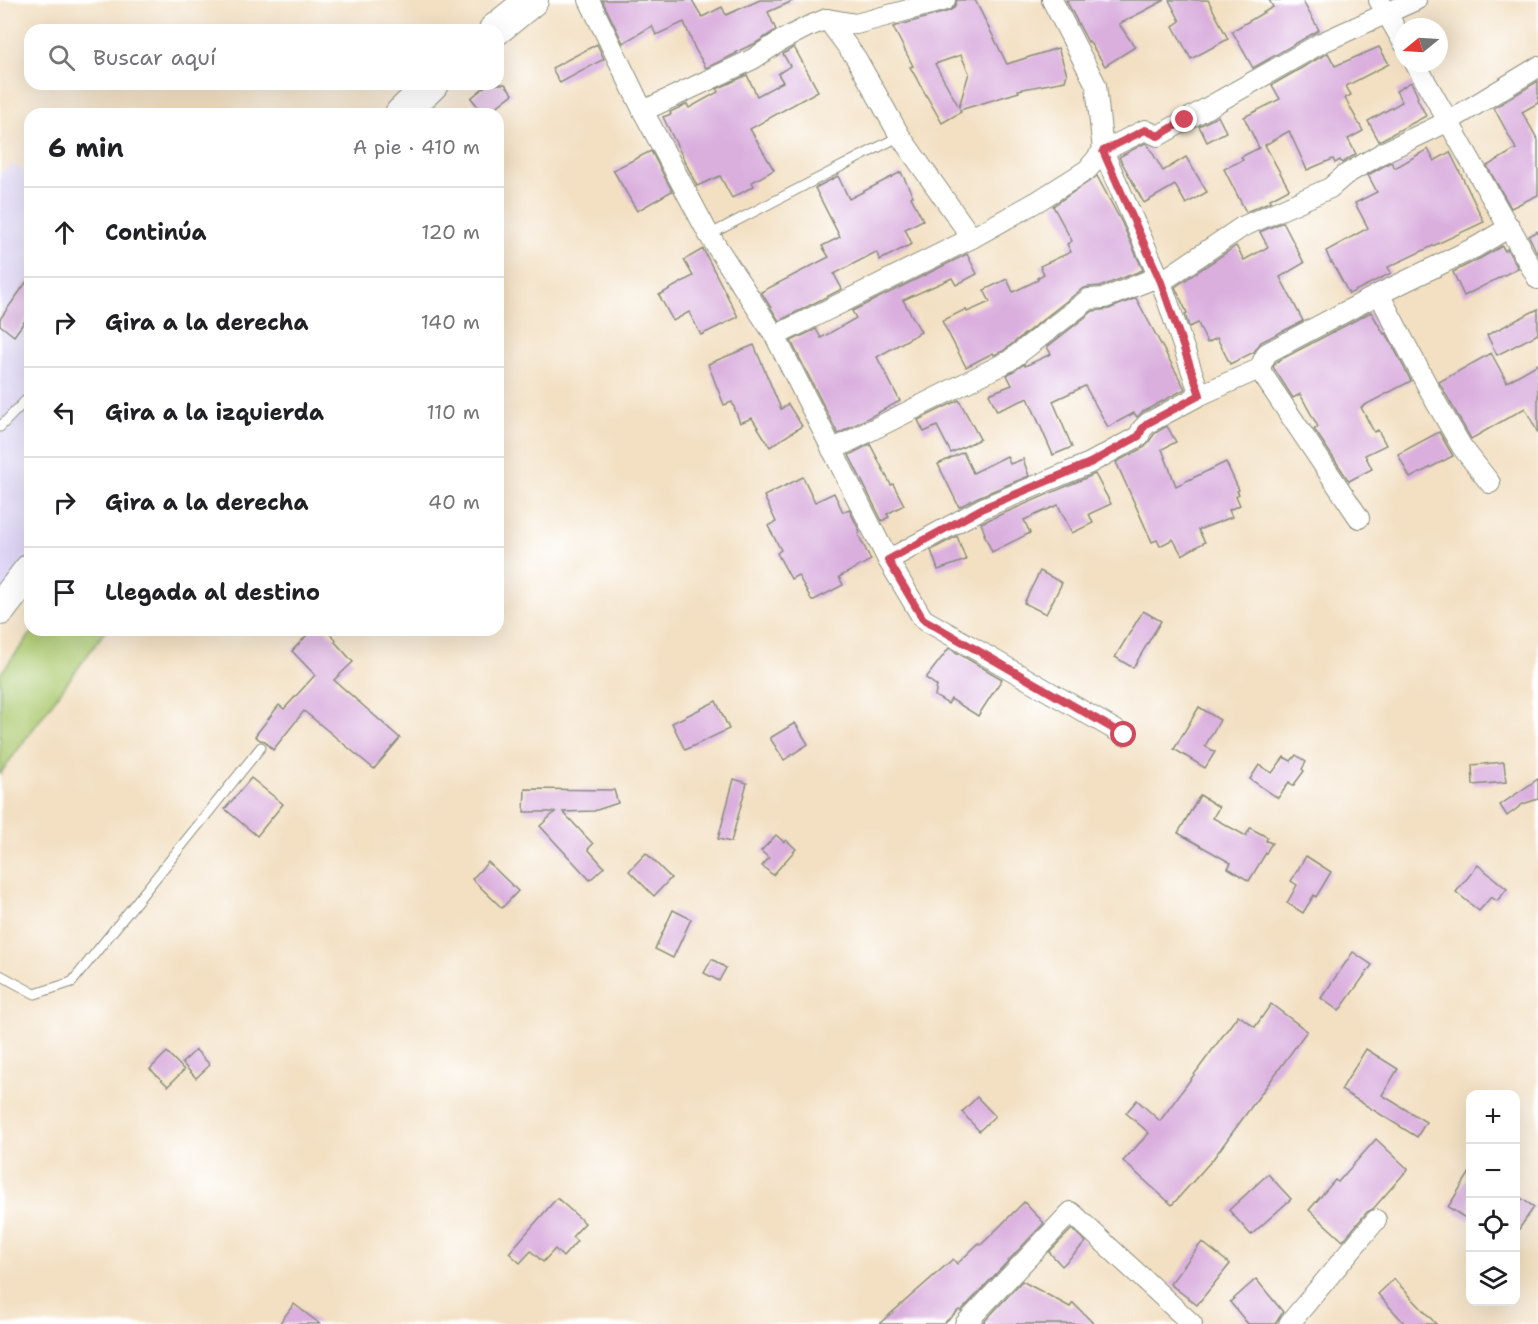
<!DOCTYPE html>
<html lang="es">
<meta charset="utf-8">
<style>
:root{--surface:#fff;--page:#f6f6f6;--text:#202124;--muted:#757577;--line:#e0e0e0}
body{margin:0;font-family:"Shantell Sans",sans-serif;background:var(--page);color:var(--text)}
.controls{position:absolute;right:18px;bottom:18px;display:grid;overflow:hidden;border-radius:12px;box-shadow:0 6px 24px #0002}
.controls button{width:54px;height:54px;display:grid;place-items:center;padding:0;border:0;border-bottom:2px solid var(--line);background:var(--surface);color:var(--text);font:30px sans-serif}
.compass{position:absolute;left:1394px;top:18px;width:54px;height:54px;border-radius:50%;background:var(--surface);box-shadow:0 6px 24px #0002;rotate:252deg}
.stop{position:absolute;width:18px;height:18px;margin:-14px;border:4px solid #d1495b;border-radius:50%;background:#fff}
.stop.end{background:#d1495b;border-color:#fff;box-shadow:0 2px 6px #0008}
.list{margin:0;padding:0;list-style:none}
h2{display:flex;justify-content:space-between;align-items:center;height:78px;margin:0;padding:0 24px;font-size:26px}
h2 small{font-size:20px;font-weight:400;color:var(--muted)}
.list li{display:grid;grid-template-columns:39px 1fr auto;gap:18px;align-items:center;box-sizing:border-box;height:90px;padding:0 24px;border-top:2px solid var(--line)}
.list b{display:block;font-size:22px;white-space:nowrap}
.list em{font-size:20px;font-style:normal;color:var(--muted)}
.icon{flex:none;width:33px;height:33px;fill:none;stroke:currentColor;stroke-width:2;stroke-linecap:round;stroke-linejoin:round}
.map{position:relative;flex:none;width:1538px;height:1324px;overflow:hidden}
.search{position:absolute;background:var(--surface);box-shadow:0 6px 24px #0002;left:24px;top:24px;width:480px;height:66px;display:flex;align-items:center;gap:15px;box-sizing:border-box;padding:0 21px;border-radius:18px;color:var(--muted);font-size:22px}
.panel{position:absolute;background:var(--surface);box-shadow:0 6px 24px #0002;left:24px;top:108px;width:480px;height:528px;border-radius:18px}
.map>svg:first-child{display:block}
</style>
<div class="map">
<svg width="1538" height="1324" viewBox="0 0 1538 1324">
<rect width="100%" height="100%" fill="#fff"/>
<filter id="ink" filterUnits="userSpaceOnUse"><feTurbulence type="fractalNoise" baseFrequency=".0167" numOctaves="2"/><feDisplacementMap in="SourceGraphic" scale="12" xChannelSelector="R" yChannelSelector="G"/><feConvolveMatrix kernelMatrix="1 2 1 2 8 2 1 2 1" color-interpolation-filters="sRGB"/></filter>
<filter id="wash" filterUnits="userSpaceOnUse"><feTurbulence type="fractalNoise" baseFrequency=".008" numOctaves="4" result="noise"/><feDisplacementMap in="SourceGraphic" scale="24" xChannelSelector="R" yChannelSelector="G"/><feGaussianBlur stdDeviation="1.35" result="paint"/><feColorMatrix in="noise" values="0 0 0 0 0 0 0 0 0 0 0 0 0 0 0 0 0 1.4 0 .05"/><feComposite in="paint" operator="in"/></filter>
<g filter="url(#wash)">
<rect width="100%" height="100%" fill="#f3e0c3"/>
<polygon fill="#ded5f5" points="12,165 30,173 30,560 0,596 0,174"/>
<polygon fill="#adcb72" stroke="#668453" stroke-width="1.5" points="34,630 106,630 0,774 0,674"/>
<g id="blocks">
<g fill="#daafde" fill-rule="evenodd">
<polygon points="602,0 692,0 702,17 722,7 726,15 760,0 795,0 768,12 776,30 756,43 736,52 737,53 706,68 695,49 684,22 656,35 652,26 623,43"/>
<path d="M 957,0 L 975,0 L 1007,64 L 1058,48 L 1067,74 L 1065,81 L 1018,90 L 1019,92 L 960,110 L 961,112 L 942,123 L 910,67 L 913,66 L 893,27 L 949,11 L 954,8 ZM 961,55 L 969,73 L 959,107 L 935,64 Z"/>
<polygon points="1066,0 1165,0 1119,24 1135,47 1105,66 1089,41 1088,42"/>
<polygon points="1169,0 1208,0 1228,39 1191,59 1173,26 1180,21"/>
<polygon points="1269,0 1302,0 1319,30 1253,68 1232,31 1273,7"/>
<polygon points="597,44 604,59 560,83 552,68"/>
<polygon points="794,47 818,91 750,129 774,170 752,182 754,186 732,198 720,176 697,186 663,117 671,114 670,112 687,104 689,108 718,92 717,89 747,75 757,96 783,82 778,74 790,66 783,54"/>
<polygon points="1379,47 1389,64 1346,86 1351,95 1345,98 1363,131 1348,139 1356,154 1342,163 1340,160 1335,163 1333,159 1307,170 1289,131 1265,145 1289,189 1270,199 1271,201 1246,212 1224,169 1243,160 1241,157 1259,148 1244,117 1280,99 1272,85 1326,54 1328,53 1335,66"/>
<polygon points="1538,81 1538,103 1522,112 1538,140 1538,195 1511,208 1487,166 1516,149 1494,108"/>
<polygon points="1411,82 1418,97 1417,98 1426,116 1379,141 1368,121 1402,102 1396,91"/>
<polygon points="488,84 505,84 513,94 487,114 484,114 471,98"/>
<polygon points="1218,116 1226,132 1207,142 1199,126"/>
<polygon points="1145,143 1148,145 1163,171 1186,157 1207,192 1186,204 1175,185 1144,203 1119,157"/>
<polygon points="1428,149 1434,161 1450,152 1484,222 1388,267 1391,273 1349,294 1332,262 1331,263 1326,251 1368,228 1355,203 1377,192 1368,175 1391,162 1395,168"/>
<polygon points="651,151 672,191 637,211 613,170"/>
<polygon points="901,172 913,196 911,197 923,220 905,229 912,244 880,260 876,252 834,274 842,289 779,321 761,292 829,257 822,246 840,237 815,188 838,176 849,199"/>
<polygon points="1097,176 1122,223 1143,270 1102,286 1088,287 1082,289 1003,351 994,355 993,353 966,367 942,321 966,309 967,312 990,302 984,290 1007,279 1013,292 1038,280 1037,278 1044,274 1040,266 1071,252 1067,244 1072,241 1053,206"/>
<polygon points="1283,222 1304,263 1280,277 1303,321 1261,342 1254,352 1230,364 1217,338 1207,343 1198,323 1189,327 1185,314 1187,313 1175,287 1236,246 1244,260 1268,247 1260,232"/>
<polygon points="1538,231 1538,255 1529,236"/>
<polygon points="1502,246 1505,251 1507,249 1518,268 1464,296 1453,272 1481,258"/>
<polygon points="703,249 738,317 701,335 689,312 673,321 659,295 693,276 684,260"/>
<polygon points="967,254 977,274 956,285 952,278 903,300 921,332 877,357 900,401 838,434 791,341 816,329 821,338 856,318 852,311"/>
<polygon points="30,277 30,314 14,336 0,325 0,319"/>
<polygon points="1136,298 1185,389 1142,412 1137,417 1134,413 1108,427 1085,386 1053,401 1072,447 1053,455 1028,398 997,411 989,394 1012,385 1007,375 1024,364 1025,366 1051,354 1047,347 1093,311 1109,309"/>
<polygon points="1538,309 1538,334 1497,355 1487,335"/>
<polygon points="1371,312 1384,334 1386,333 1411,381 1361,407 1374,432 1378,430 1386,445 1365,455 1372,469 1349,481 1314,429 1318,427 1300,394 1293,398 1273,367 1276,362"/>
<polygon points="754,345 781,409 788,404 802,426 770,447 752,418 740,423 732,402 724,405 708,364"/>
<polygon points="1491,353 1507,382 1538,364 1538,433 1525,408 1471,439 1439,382"/>
<polygon points="959,400 980,439 951,453 937,426 924,432 918,420"/>
<polygon points="1167,426 1176,442 1162,449 1176,486 1226,462 1239,490 1237,491 1239,494 1236,496 1240,505 1229,510 1232,517 1198,530 1205,542 1182,555 1173,539 1160,546 1157,540 1152,542 1116,462 1145,447 1155,433"/>
<polygon points="1439,432 1453,456 1410,478 1398,454"/>
<polygon points="870,444 891,485 893,484 904,505 887,514 889,517 882,521 849,455"/>
<polygon points="963,452 973,473 1007,456 1010,464 1023,459 1029,476 978,497 959,507 938,464"/>
<polygon points="1095,474 1111,504 1089,514 1093,523 1072,533 1058,505 1024,520 1030,533 992,552 984,534 985,534 981,523"/>
<polygon points="803,477 815,502 834,493 843,512 849,509 860,532 858,534 871,560 839,577 843,585 812,601 798,575 791,579 777,553 781,550 768,526 776,522 764,496"/>
<polygon points="957,536 966,560 938,570 931,550"/>
<polygon points="1040,571 1062,583 1046,614 1024,603"/>
<polygon points="1143,611 1161,621 1133,668 1115,657"/>
<polygon points="312,630 326,630 336,640 335,642 353,662 334,680 400,738 374,769 304,711 273,750 265,741 260,740 255,736 279,705 284,709 315,675 292,651"/>
<polygon points="949,648 1002,679 978,716 951,699 948,704 935,696 937,686 926,678"/>
<polygon points="716,701 729,729 685,750 672,723"/>
<polygon points="1199,707 1220,720 1205,746 1215,752 1205,768 1174,749"/>
<polygon points="795,723 808,744 784,760 770,738"/>
<polygon points="1296,755 1306,762 1302,769 1304,771 1293,786 1289,782 1278,798 1250,779 1259,765 1272,773 1284,757 1291,761"/>
<polygon points="1504,762 1506,782 1473,785 1472,765"/>
<polygon points="251,778 283,804 257,836 225,809"/>
<polygon points="734,779 747,783 731,842 718,839"/>
<polygon points="1538,779 1538,799 1523,804 1507,816 1500,805"/>
<polygon points="525,789 614,790 618,803 594,811 563,812 593,844 588,849 604,867 590,880 540,826 555,812 524,812"/>
<polygon points="1200,795 1219,807 1213,818 1246,836 1250,828 1267,837 1266,841 1272,843 1249,881 1228,868 1231,863 1178,833"/>
<polygon points="776,835 784,842 786,840 796,849 773,875 762,866 769,858 761,851"/>
<polygon points="646,853 671,878 654,896 629,871"/>
<polygon points="1306,856 1331,872 1316,897 1314,895 1303,913 1287,903 1297,885 1291,881"/>
<polygon points="488,862 518,891 502,908 472,879"/>
<polygon points="1478,865 1507,889 1497,901 1491,897 1479,911 1456,892"/>
<polygon points="673,910 691,919 673,958 655,949"/>
<polygon points="1353,952 1372,965 1339,1011 1321,998"/>
<polygon points="712,959 726,968 719,981 704,973"/>
<polygon points="1271,1004 1307,1031 1213,1159 1172,1205 1123,1161 1149,1133 1126,1113 1137,1100 1160,1121 1238,1015 1255,1027"/>
<polygon points="1366,1049 1398,1069 1382,1095 1426,1122 1417,1137 1341,1090"/>
<polygon points="196,1050 210,1065 196,1078 182,1063"/>
<polygon points="167,1052 184,1070 168,1086 150,1069"/>
<polygon points="977,1097 995,1116 979,1131 962,1112"/>
<polygon points="1376,1139 1408,1169 1373,1209 1367,1212 1343,1241 1309,1210 1335,1180 1338,1182"/>
<polygon points="1470,1172 1470,1221 1448,1207"/>
<polygon points="1268,1174 1291,1199 1251,1235 1229,1210"/>
<polygon points="1515,1194 1534,1207 1515,1235"/>
<polygon points="557,1198 585,1223 572,1237 577,1241 563,1257 555,1249 543,1262 531,1251 520,1263 509,1253"/>
<polygon points="1024,1202 1044,1223 961,1311 959,1310 943,1324 879,1324 953,1259 957,1264 979,1243 981,1245"/>
<polygon points="1072,1229 1086,1242 1062,1266 1049,1252"/>
<polygon points="1202,1242 1230,1264 1197,1305 1170,1284"/>
<polygon points="1256,1279 1283,1312 1275,1324 1248,1324 1230,1302"/>
<polygon points="1394,1279 1436,1324 1405,1324 1378,1294"/>
<polygon points="1022,1281 1070,1307 1073,1303 1094,1324 982,1324"/>
<polygon points="294,1304 320,1324 279,1324"/>
</g>
</g>
</g>
<g filter="url(#ink)">
<use href="#blocks" fill-opacity="0" stroke="#898e7c" stroke-width="1.5"/>
<g fill="none" stroke-linecap="round" stroke-linejoin="round">
<g stroke="#898e7c" stroke-width="11">
<g id="service">
<polyline points="709,235 900,136"/>
<polyline points="0,427 30,396"/>
<polyline points="0,975 35,994 72,982 261,747"/>
</g>
</g>
<g stroke="#898e7c" stroke-width="22">
<g id="minor">
<polyline points="589,0 643,111 709,235 775,336 888,560 923,619 1124,735"/>
<polyline points="945,0 856,24 827,19 856,58 900,136 972,238"/>
<polyline points="1052,0 1096,85 1103,151 1161,282 1200,395"/>
<polyline points="1379,0 1403,42"/>
<polyline points="1415,63 1538,279"/>
<polyline points="643,111 753,59 782,40 807,27 827,19"/>
<polyline points="1379,294 1437,404 1462,447 1490,483"/>
<polyline points="775,336 972,238 1038,201 1087,170 1103,151 1145,130 1158,136 1321,43 1416,0"/>
<polyline points="1259,369 1359,518"/>
<polyline points="832,450 1009,361 1089,299 1105,298 1155,278 1161,282 1242,227 1330,188 1345,175 1384,152 1449,121 1538,67"/>
<polyline points="888,560 983,508 1090,463 1139,436 1142,429 1148,423 1200,395 1259,369 1267,353 1379,294 1476,247 1510,227 1520,245"/>
<polyline points="965,1324 1071,1212 1192,1324"/>
<polyline points="1289,1324 1376,1220"/>
</g>
</g>
<g stroke="#898e7c" stroke-width="34">
<g id="trunk">
<polyline points="495,30 532,0"/>
<polyline points="401,114 432,84"/>
<polyline points="0,609 30,570"/>
</g>
</g>
<use href="#service" stroke="#fff" stroke-width="9"/>
<use href="#minor" stroke="#fff" stroke-width="20"/>
<use href="#trunk" stroke="#fff" stroke-width="32"/>
</g>
</g>
<g fill="none" stroke-linecap="round" stroke-linejoin="round" filter="url(#ink)">
<polyline stroke="#d1495b" stroke-width="8" points="1124,735 923,619 888,560 983,508 1090,463 1139,436 1142,429 1148,423 1200,395 1161,282 1103,151 1145,130 1158,136 1185,120"/>
</g>
</svg>
<div class="controls">
<button>+</button>
<button>−</button>
<button><svg class="icon" aria-label="locate" viewBox="0 0 24 24"><circle cx="12" cy="12" r="6"/><path d="M12 2v4M12 18v4M2 12h4M18 12h4"/></svg></button>
<button><svg class="icon" aria-label="layers" viewBox="0 0 24 24"><path d="M12 4l9 5-9 5-9-5zM3 14l9 5 9-5"/></svg></button>
</div>
<svg class="compass" viewBox="-18 -18 36 36"><path d="M0-13l5 13h-10z" fill="#e53935"/><path d="M0 13l5-13h-10z" fill="#757577"/></svg>
<div class="stop" style="left:1124px;top:735px"></div>
<div class="stop end" style="left:1185px;top:120px"></div>
<div class="search"><svg class="icon" aria-label="search" viewBox="0 0 24 24"><circle cx="10" cy="10" r="6"/><path d="M15 15l6 6"/></svg>Buscar aquí</div>
<section class="panel">
<h2>6 min<small>A pie · 410 m</small></h2>
<ul class="list">
<li><svg class="icon" aria-label="ahead" viewBox="0 0 24 24"><path d="M12 20V5M6 11l6-6 6 6"/></svg><div><b>Continúa</b></div><em>120 m</em></li>
<li><svg class="icon" aria-label="right" viewBox="0 0 24 24"><path d="M7 20v-9h11M14 6l5 5-5 5"/></svg><div><b>Gira a la derecha</b></div><em>140 m</em></li>
<li><svg class="icon" aria-label="left" viewBox="0 0 24 24"><path d="M17 20v-9H6M10 6l-5 5 5 5"/></svg><div><b>Gira a la izquierda</b></div><em>110 m</em></li>
<li><svg class="icon" aria-label="right" viewBox="0 0 24 24"><path d="M7 20v-9h11M14 6l5 5-5 5"/></svg><div><b>Gira a la derecha</b></div><em>40 m</em></li>
<li><svg class="icon" aria-label="arrive" viewBox="0 0 24 24"><path d="M6 21V4h12l-3 4 3 4H6"/></svg><div><b>Llegada al destino</b></div></li>
</ul>
</section>
</div>
